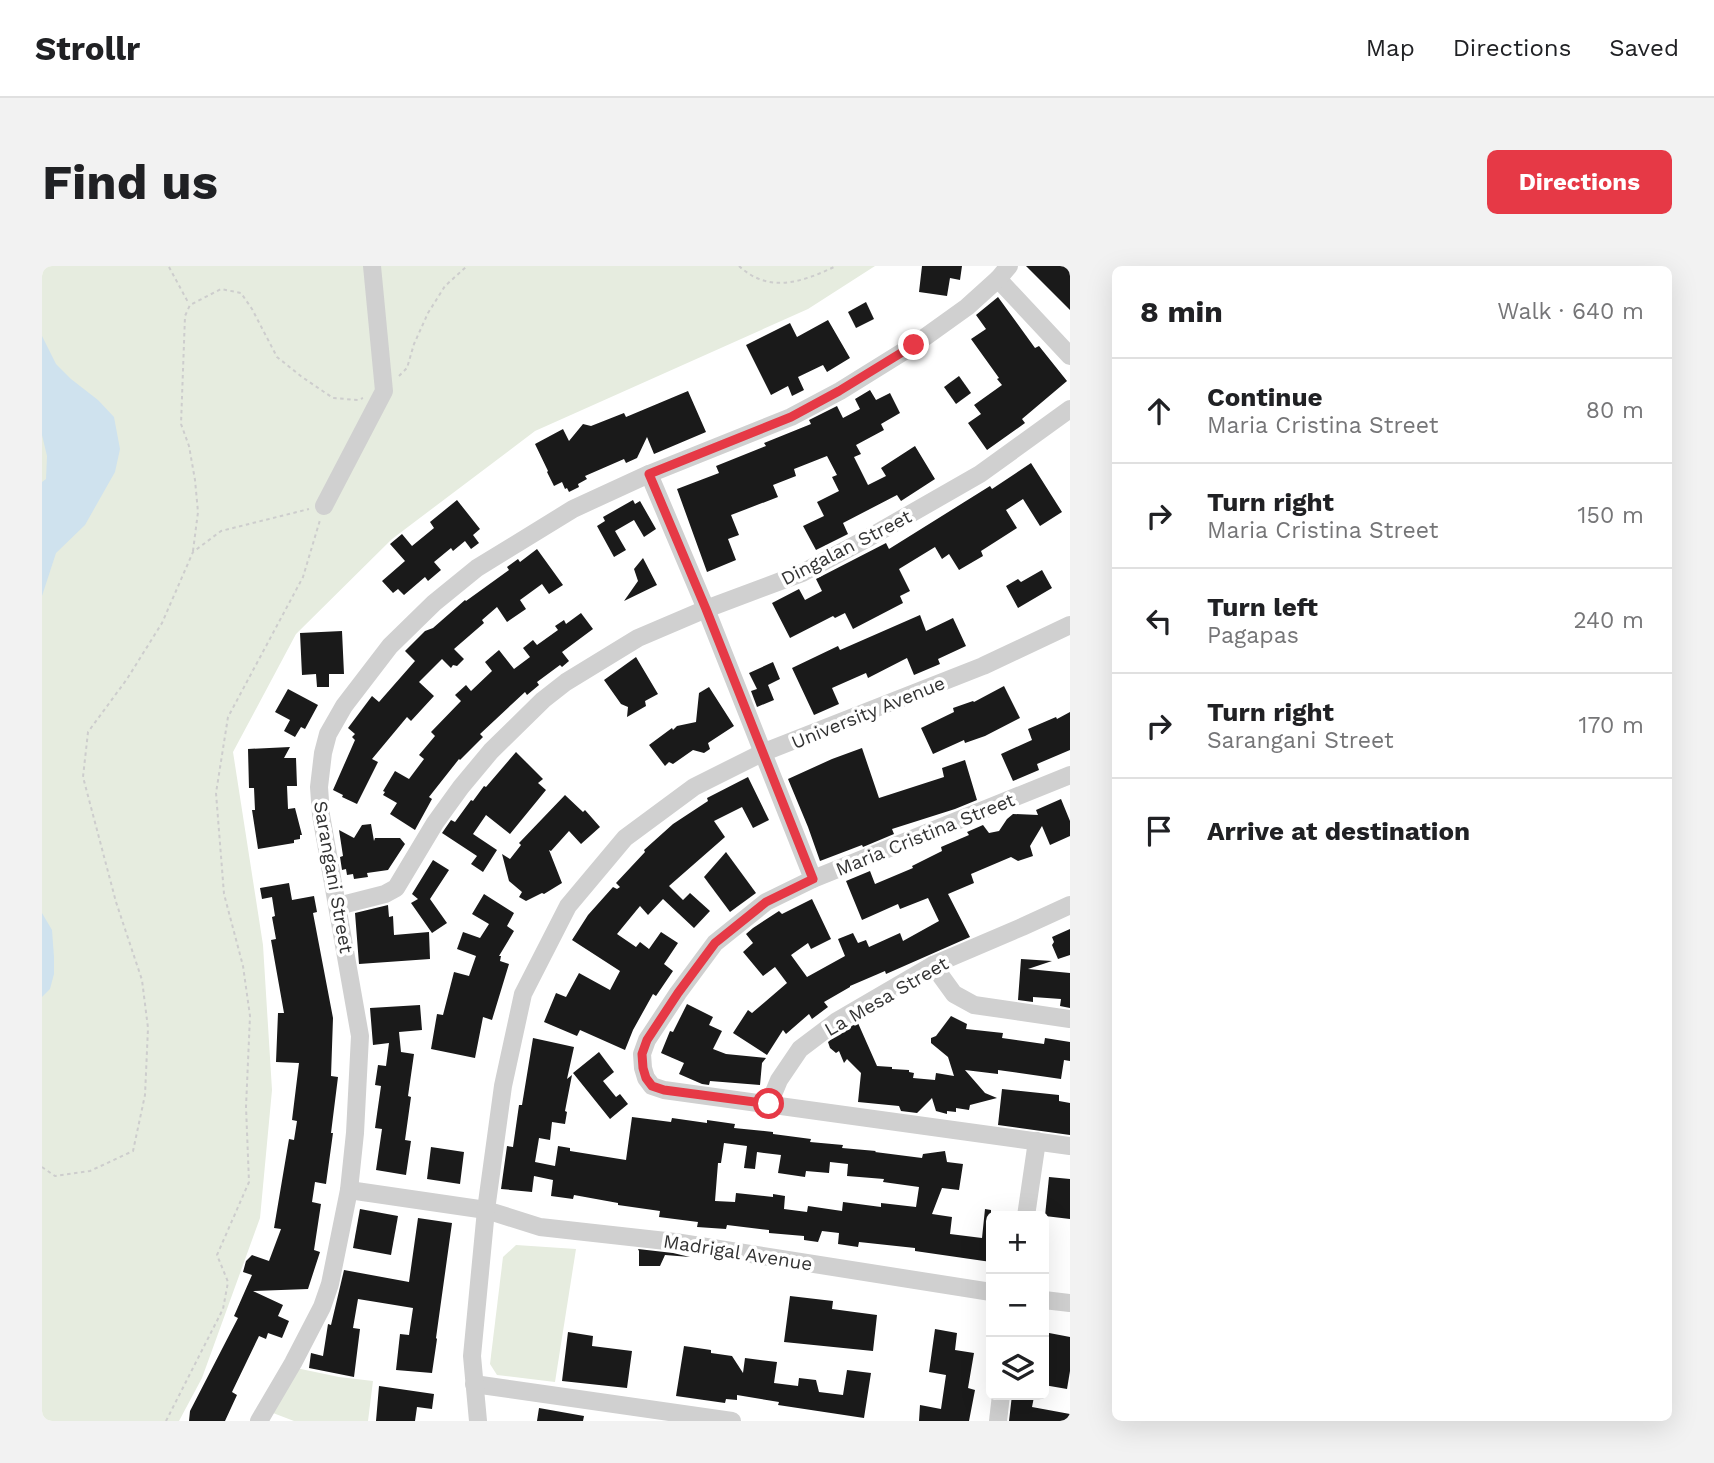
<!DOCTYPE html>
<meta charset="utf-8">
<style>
:root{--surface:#fff;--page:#f2f2f2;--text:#202124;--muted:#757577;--line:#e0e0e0;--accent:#e63946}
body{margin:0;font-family:"Work Sans",sans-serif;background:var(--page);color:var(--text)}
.controls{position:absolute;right:21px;bottom:21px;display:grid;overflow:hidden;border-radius:10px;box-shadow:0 7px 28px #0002}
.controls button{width:63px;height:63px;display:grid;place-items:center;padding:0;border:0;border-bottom:2px solid var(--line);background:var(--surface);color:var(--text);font:35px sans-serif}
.stop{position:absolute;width:21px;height:21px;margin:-16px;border:5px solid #e63946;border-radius:50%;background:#fff}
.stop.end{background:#e63946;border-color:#fff;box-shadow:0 2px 7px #0008}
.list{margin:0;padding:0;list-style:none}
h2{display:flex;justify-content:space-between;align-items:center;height:91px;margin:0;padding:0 28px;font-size:30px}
h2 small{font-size:23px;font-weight:400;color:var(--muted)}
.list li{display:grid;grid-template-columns:46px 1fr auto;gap:21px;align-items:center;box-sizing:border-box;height:105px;padding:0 28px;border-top:2px solid var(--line)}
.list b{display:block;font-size:26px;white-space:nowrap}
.list p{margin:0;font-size:23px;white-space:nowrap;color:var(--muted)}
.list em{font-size:23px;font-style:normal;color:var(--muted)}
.icon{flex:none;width:38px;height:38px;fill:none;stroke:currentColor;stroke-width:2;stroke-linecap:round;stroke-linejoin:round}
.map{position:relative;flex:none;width:1028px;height:1155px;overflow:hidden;border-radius:10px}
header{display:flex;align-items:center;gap:42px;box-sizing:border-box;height:98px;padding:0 35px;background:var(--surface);border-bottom:2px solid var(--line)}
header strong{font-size:33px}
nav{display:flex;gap:38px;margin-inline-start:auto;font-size:24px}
.intro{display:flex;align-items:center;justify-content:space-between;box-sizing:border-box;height:168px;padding:0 42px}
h1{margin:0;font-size:49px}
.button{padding:18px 32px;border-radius:10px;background:var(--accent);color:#fff;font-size:24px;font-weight:700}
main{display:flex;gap:42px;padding:0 42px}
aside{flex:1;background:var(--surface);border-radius:10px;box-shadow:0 7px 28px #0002}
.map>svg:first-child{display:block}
</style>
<header>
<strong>Strollr</strong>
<nav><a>Map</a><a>Directions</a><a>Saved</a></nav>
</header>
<div class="intro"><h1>Find us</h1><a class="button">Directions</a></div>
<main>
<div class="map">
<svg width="1028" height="1155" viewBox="0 0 1028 1155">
<rect width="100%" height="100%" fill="#fff"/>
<g fill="#e6ecdf">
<polygon points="0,0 833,0 766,43 493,165 350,273 254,368 191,486 221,679 230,824 218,952 160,1112 137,1155 0,1155"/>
<polygon points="474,979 534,983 513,1116 455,1109 448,1098 461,991"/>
<polygon points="254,1102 297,1111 331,1115 326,1155 252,1155 231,1147"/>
</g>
<g fill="#cfe2ee">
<polygon points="0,70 14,98 29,113 56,134 72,151 78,183 73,206 43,259 14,287 0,330 0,216 4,213 5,190 0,169"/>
<polygon points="0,647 10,664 12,691 12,708 8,723 0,731"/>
</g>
<g fill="#1a1a1a" fill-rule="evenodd">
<polygon points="880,0 920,0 918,14 908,12 905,30 877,26"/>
<polygon points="984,0 1028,0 1028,44"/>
<polygon points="956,31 993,82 997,80 1025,115 980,153 983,157 945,184 926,157 939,148 932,139 960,119 955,113 957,112 929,73 944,63 934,49"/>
<polygon points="824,36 832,53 814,62 806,46"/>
<polygon points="786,54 808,92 785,106 781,99 756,111 762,124 750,130 746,120 729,129 704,79 748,57 755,71"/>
<polygon points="917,110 929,127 914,138 902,121"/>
<polygon points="828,124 834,134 848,127 858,147 839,158 842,164 814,179 819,188 812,191 826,219 844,210 839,202 873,180 893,213 859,235 855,229 801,257 806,268 774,284 761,260 782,250 775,236 797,225 790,211 795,209 785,190 752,203 754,210 731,219 736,231 689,249 697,269 686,273 694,294 665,306 635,223 677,207 674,200 724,180 722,177 769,158 767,154 795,140 801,152 818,143 813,133"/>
<polygon points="646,125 664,166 612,188 605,171 595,192 584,197 582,193 543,210 545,213 536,218 537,221 527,226 525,222 523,223 520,216 512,220 505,206 506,205 493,178 521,163 527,175 541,158 549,160 582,147 584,151"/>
<polygon points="989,197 1020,246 998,260 981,233 964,244 975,262 939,285 941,290 917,304 907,288 900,293 893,281 857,303 868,325 858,330 861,337 811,363 803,347 793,352 791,350 748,372 730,337 757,323 763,334 780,325 774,313 844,277 847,283 948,220 950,223"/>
<polygon points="415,234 438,263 431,269 437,277 429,283 423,275 411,285 409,282 392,296 399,304 386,315 383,311 362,329 356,323 351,327 340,315 363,295 348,278 360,268 370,280 392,262 388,256"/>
<polygon points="591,234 593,238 598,235 614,263 602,271 592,254 573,265 584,284 572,291 555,260 563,255 561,251"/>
<polygon points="495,283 521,319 507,328 500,318 478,334 484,343 465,356 455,341 440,354 442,357 412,383 422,393 415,400 411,399 409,402 400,393 377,416 392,430 369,455 365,451 330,493 336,496 315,538 300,531 301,529 291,524 313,474 310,471 313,468 306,462 330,430 337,436 373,395 363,385 383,365 391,362 423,334 424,335 467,304 465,301 476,293 478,296"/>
<polygon points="601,292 615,319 582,335 596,315 592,303"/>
<polygon points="1000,304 1010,322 976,342 964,320 976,313 979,316"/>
<polygon points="539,347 551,363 520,386 527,395 520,401 518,399 495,416 497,419 485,429 483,426 438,468 441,471 418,494 417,493 387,531 390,533 373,564 348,548 355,537 341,529 343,526 341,525 353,505 367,513 382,493 377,489 393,470 389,466 419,435 413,429 424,419 429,425 450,405 443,396 457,384 472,403 488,391 481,382 491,374 495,379 516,364 513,360 522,354 524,358"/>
<polygon points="878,349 884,365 911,352 924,380 896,393 898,398 872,409 865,392 826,412 824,407 790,422 797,438 772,449 750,402 796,380 798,384"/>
<polygon points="300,365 302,408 287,408 287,421 275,421 274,408 260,409 258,367"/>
<polygon points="594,391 616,428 603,435 604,440 585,451 586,441 579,438 562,414"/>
<polygon points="731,396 738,413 726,419 732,434 715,441 709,425 715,423 707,407"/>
<polygon points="962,420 978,452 943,470 923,477 922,474 891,488 879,462 912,446 911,442 931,435 932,436"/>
<polygon points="667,421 692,460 666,477 668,483 662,487 651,484 631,498 627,496 623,500 607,479 630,462 631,464 635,460 654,456 657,427"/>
<polygon points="246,423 276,439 263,463 259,461 253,471 242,465 248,454 233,446"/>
<polygon points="1028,446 1028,484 995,498 997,504 971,515 959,488 990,474 986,463 1014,451 1015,453"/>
<polygon points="248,481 242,492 254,492 255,520 245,520 246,543 253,542 260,569 258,569 258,573 252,574 252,577 216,583 210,544 213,544 212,522 207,522 206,483"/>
<polygon points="820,482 837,532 902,511 900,502 923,494 935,534 913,543 850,563 852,568 821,581 820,579 778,595 766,561 746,513 790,493"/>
<polygon points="474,486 501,513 496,517 504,524 468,568 444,549 431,568 455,584 441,606 429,598 435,590 400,567 409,554 413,556 429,534 431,535 442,520 444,521"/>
<polygon points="706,511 727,554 711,562 700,541 672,555 683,571 627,620 641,634 648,627 668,645 652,662 621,633 606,649 598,640 575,668 594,681 598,676 607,683 619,666 636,677 622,698 631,705 614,730 611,728 591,764 583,784 538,764 535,770 502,756 514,727 524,731 537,707 568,724 578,705 530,674 546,649 571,621 575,623 578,621 574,617 603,586 602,584 631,558 666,535 665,532"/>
<polygon points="523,529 541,546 543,544 558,561 539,578 527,565 509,585 507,584 520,617 502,628 500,627 484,635 477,631 480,626 467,615 460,588 468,593 479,579 477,577"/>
<polygon points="1019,533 1028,555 1028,570 1008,579 1000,560 988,580 991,590 976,595 969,591 929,608 932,617 906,628 928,671 844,708 843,705 808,720 808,721 782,736 786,741 770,753 767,748 744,768 741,764 725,789 691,767 706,744 710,747 745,717 733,701 721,710 701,686 711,677 704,668 711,662 737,645 740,648 770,633 789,673 769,683 766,677 749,689 765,711 803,690 796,673 811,667 816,677 824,674 827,681 858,667 861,675 897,655 886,632 858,643 856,638 820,654 804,615 828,605 833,618 871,602 870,600 900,585 899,581 927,569 925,566 941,559 947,567 957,565 965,553 971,548 996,549 994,544"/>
<polygon points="329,558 332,575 333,572 358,572 363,578 346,604 325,607 326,611 312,613 311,608 305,609 304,603 300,604 298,591 301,590 297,564 312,572 320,559"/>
<polygon points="684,586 714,627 688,646 662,611"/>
<polygon points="391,594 407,604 388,633 405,657 390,667 369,637 376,633 370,628"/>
<polygon points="247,617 250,634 272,630 275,646 271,647 291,752 289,810 296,811 289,867 291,867 284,918 273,916 270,936 279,938 272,984 278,986 266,1023 211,1025 241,1039 236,1050 247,1055 240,1072 226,1067 224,1073 217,1070 190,1126 195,1129 183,1155 147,1155 148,1145 196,1052 192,1050 210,1009 201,1006 204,995 210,989 227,995 239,963 232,962 247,873 252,874 255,855 250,854 257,797 234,796 236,747 242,747 229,674 234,673 230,651 233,650 230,631 220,633 218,622"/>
<polygon points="442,628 472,647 465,660 472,665 457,690 459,690 458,695 467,698 450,754 441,751 433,792 389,783 395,748 401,749 412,706 427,710 434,690 415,683 421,666 438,672 447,658 430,648"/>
<polygon points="346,639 347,651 351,650 352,669 387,666 388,693 317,698 313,647"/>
<polygon points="1028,663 1028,689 1016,693 1010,679 1012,676 1010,671"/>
<polygon points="979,693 1010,695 986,703 1028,707 1028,742 1018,740 1019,733 991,731 991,736 976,734"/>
<polygon points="645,738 671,751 667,759 680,765 671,783 684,788 724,792 720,797 718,819 668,815 667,819 660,818 637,808 642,797 619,787 628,765 631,766"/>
<polygon points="378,739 380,764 357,766 359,786 372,788 366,830 369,831 363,874 369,875 364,909 334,904 340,863 333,862 339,820 333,819 336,799 344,800 347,777 331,779 328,742"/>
<polygon points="909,750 925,758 924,763 961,767 960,772 1002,778 1003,772 1028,776 1028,795 1022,794 1019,813 956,804 956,808 923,804 943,827 955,832 928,839 927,844 914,842 914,846 905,845 905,848 894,845 890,832 875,847 859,845 857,840 816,836 819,807 805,793 802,797 797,785 794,787 788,782 786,776 801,764 816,757 835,800 850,801 850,803 867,804 867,806 872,807 871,812 893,814 894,807 912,810 906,791 889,777 889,772 894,770"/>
<path d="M 491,772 L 532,781 L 525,813 L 530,809 L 523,845 L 525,846 L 523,858 L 510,856 L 508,874 L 497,872 L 493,896 L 513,900 L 516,880 L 528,882 L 528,885 L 584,894 L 590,851 L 629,856 L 630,852 L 665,857 L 665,854 L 693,858 L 692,862 L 731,866 L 731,868 L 769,873 L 768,876 L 801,879 L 800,882 L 834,885 L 833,886 L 880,892 L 881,888 L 903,885 L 905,896 L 921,898 L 917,924 L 900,922 L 890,948 L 910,951 L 908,968 L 940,972 L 943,943 L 949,944 L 949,996 L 873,985 L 873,982 L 817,976 L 816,981 L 796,978 L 797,967 L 780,965 L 776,976 L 762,974 L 762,970 L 727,967 L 727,964 L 685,959 L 684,963 L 655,961 L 656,956 L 617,951 L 618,945 L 576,939 L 576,937 L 532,929 L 531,933 L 509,930 L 511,914 L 492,910 L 490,926 L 459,923 L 465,880 L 471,881 L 477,839 L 480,839 ZM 682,877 L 705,880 L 702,902 L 713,903 L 715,886 L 739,889 L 736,907 L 763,911 L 764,905 L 787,907 L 788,896 L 806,898 L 805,910 L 842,913 L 841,916 L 877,921 L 874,941 L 839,937 L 839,941 L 801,936 L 800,945 L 766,940 L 765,946 L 742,943 L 743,930 L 731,928 L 731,931 L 694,927 L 693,936 L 673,935 L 676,897 L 679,897 Z"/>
<polygon points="557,786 572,806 561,815 574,831 578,828 586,838 568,853 531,807"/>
<polygon points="960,823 1017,829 1017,835 1028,837 1028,869 956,859"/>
<polygon points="389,881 422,886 418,918 385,913"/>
<polygon points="1007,911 1028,913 1028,953 1003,950"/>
<polygon points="318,943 356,950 349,989 311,982"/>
<polygon points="376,952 410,957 394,1072 395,1073 390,1107 354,1104 358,1068 367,1069 371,1042 316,1033 311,1062 318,1063 312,1111 267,1102 269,1087 281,1090 286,1058 289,1059 302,1004 367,1016"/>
<polygon points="596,983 631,987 648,991 623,989 618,1000 597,1000 597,985"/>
<polygon points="748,1030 791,1035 790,1043 835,1049 831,1085 742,1076"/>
<polygon points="893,1063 915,1067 913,1084 932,1087 926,1122 933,1124 927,1155 877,1155 878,1139 899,1143 904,1109 887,1106"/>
<polygon points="526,1066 551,1070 550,1080 590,1085 585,1122 520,1115"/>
<polygon points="1002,1066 1028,1071 1028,1105 1025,1123 1002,1119"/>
<polygon points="642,1080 669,1084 669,1087 690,1090 701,1107 703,1092 735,1096 732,1117 756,1120 757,1112 774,1114 777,1126 801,1129 805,1104 829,1107 822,1152 736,1139 737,1136 695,1129 695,1134 684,1133 683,1137 634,1130"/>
<polygon points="337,1120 392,1128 390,1143 375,1141 373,1155 334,1155"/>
<polygon points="970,1129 982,1129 992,1131 990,1141 1028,1148 1028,1155 967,1155"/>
<polygon points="497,1142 542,1150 541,1155 495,1155"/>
</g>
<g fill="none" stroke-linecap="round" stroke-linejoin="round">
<g stroke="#cdcdcd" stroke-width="2" stroke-dasharray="3.5 3.5" stroke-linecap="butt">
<path d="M 697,0 C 727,28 761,16 794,0"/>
<polyline points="127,1 147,38"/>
<polyline points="357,110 365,102 372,78 386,47 403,20 425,0"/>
<polyline points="151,285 156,246 153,214 147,180 139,158 143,50 148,39 179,23 199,27 210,43 235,91 260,111 291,132 316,134 321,132"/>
<polyline points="0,901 13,910 48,905 91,885 103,829 106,762 100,714 74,636 41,511 46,466 85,413 120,357 151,286 179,265 267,243"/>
<polyline points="124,1155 181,1043 186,1016 175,989 207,916 204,841 208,750 201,700 182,628 174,527 186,451 261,311 278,254"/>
</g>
<g stroke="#d0d0d0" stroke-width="18">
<polyline points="956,13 1028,90"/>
<polyline points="607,208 664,343 771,613"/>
<polyline points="282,240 342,125 330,0"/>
<polyline points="1028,509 771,613 724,636 673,677 636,727 605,774 600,788 601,802 604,812 610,820 622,824 1028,880"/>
<polyline points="296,640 343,628 354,622 393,557 419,521 449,485 501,434 524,416 596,372 664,343 760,307 828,271 938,208 1028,143"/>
<polyline points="891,699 912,728 932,739 1028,753"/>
<polyline points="727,838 737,814 758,783 795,755 891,699 980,661 1028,639"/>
<polyline points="307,924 444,944 498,961 633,976 949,1026"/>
<polyline points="984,950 995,875"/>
<polyline points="1002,1034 1028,1037"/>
<polyline points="432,1118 690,1155"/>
<polyline points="217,1155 251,1097 280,1041 288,1018 307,924 313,867 318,770 279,549 277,521 281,487 286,468 302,440 348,380 392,337 435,302 531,243 607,208 749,151 798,125 872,79 925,41 956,13 967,0"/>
<polyline points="436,1155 430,1090 444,944 461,820 481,728 526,640 583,572 652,521 720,487 941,400 1028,359"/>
<polyline points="956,1155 959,1129"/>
</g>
</g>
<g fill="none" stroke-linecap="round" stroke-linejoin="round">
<polyline stroke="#e63946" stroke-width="9" points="727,838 622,824 610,820 604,812 601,802 600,788 605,774 636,727 673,677 724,636 771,613 664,343 607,208 749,151 797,125 872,79"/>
</g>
<g text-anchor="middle" stroke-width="7" stroke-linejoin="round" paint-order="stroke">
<g font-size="19" fill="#333" stroke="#fff">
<text transform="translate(804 281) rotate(-27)" y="7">Dingalan Street</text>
<text transform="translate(826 446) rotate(-22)" y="7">University Avenue</text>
<text transform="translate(883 568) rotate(-22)" y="7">Maria Cristina Street</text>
<text transform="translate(292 611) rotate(80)" y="7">Sarangani Street</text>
<text transform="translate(844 730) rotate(-30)" y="7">La Mesa Street</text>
<text transform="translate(696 986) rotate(9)" y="7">Madrigal Avenue</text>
</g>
</g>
</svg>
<div class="controls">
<button>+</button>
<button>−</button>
<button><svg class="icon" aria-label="layers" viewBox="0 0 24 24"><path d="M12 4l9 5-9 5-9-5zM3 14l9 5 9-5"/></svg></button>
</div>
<div class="stop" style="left:727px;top:838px"></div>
<div class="stop end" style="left:872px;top:79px"></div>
</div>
<aside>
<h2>8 min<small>Walk · 640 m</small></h2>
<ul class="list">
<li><svg class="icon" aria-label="ahead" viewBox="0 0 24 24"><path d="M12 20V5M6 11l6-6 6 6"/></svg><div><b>Continue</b><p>Maria Cristina Street</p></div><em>80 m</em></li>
<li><svg class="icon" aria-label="right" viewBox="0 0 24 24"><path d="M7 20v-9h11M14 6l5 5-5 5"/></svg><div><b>Turn right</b><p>Maria Cristina Street</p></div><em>150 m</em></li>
<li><svg class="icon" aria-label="left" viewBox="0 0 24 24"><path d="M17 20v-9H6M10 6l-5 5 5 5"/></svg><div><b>Turn left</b><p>Pagapas</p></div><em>240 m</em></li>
<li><svg class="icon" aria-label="right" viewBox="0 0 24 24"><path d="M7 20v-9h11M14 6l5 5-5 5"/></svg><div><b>Turn right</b><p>Sarangani Street</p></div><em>170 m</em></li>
<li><svg class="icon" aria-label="arrive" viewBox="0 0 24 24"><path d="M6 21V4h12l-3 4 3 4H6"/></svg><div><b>Arrive at destination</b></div></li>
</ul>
</aside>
</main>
